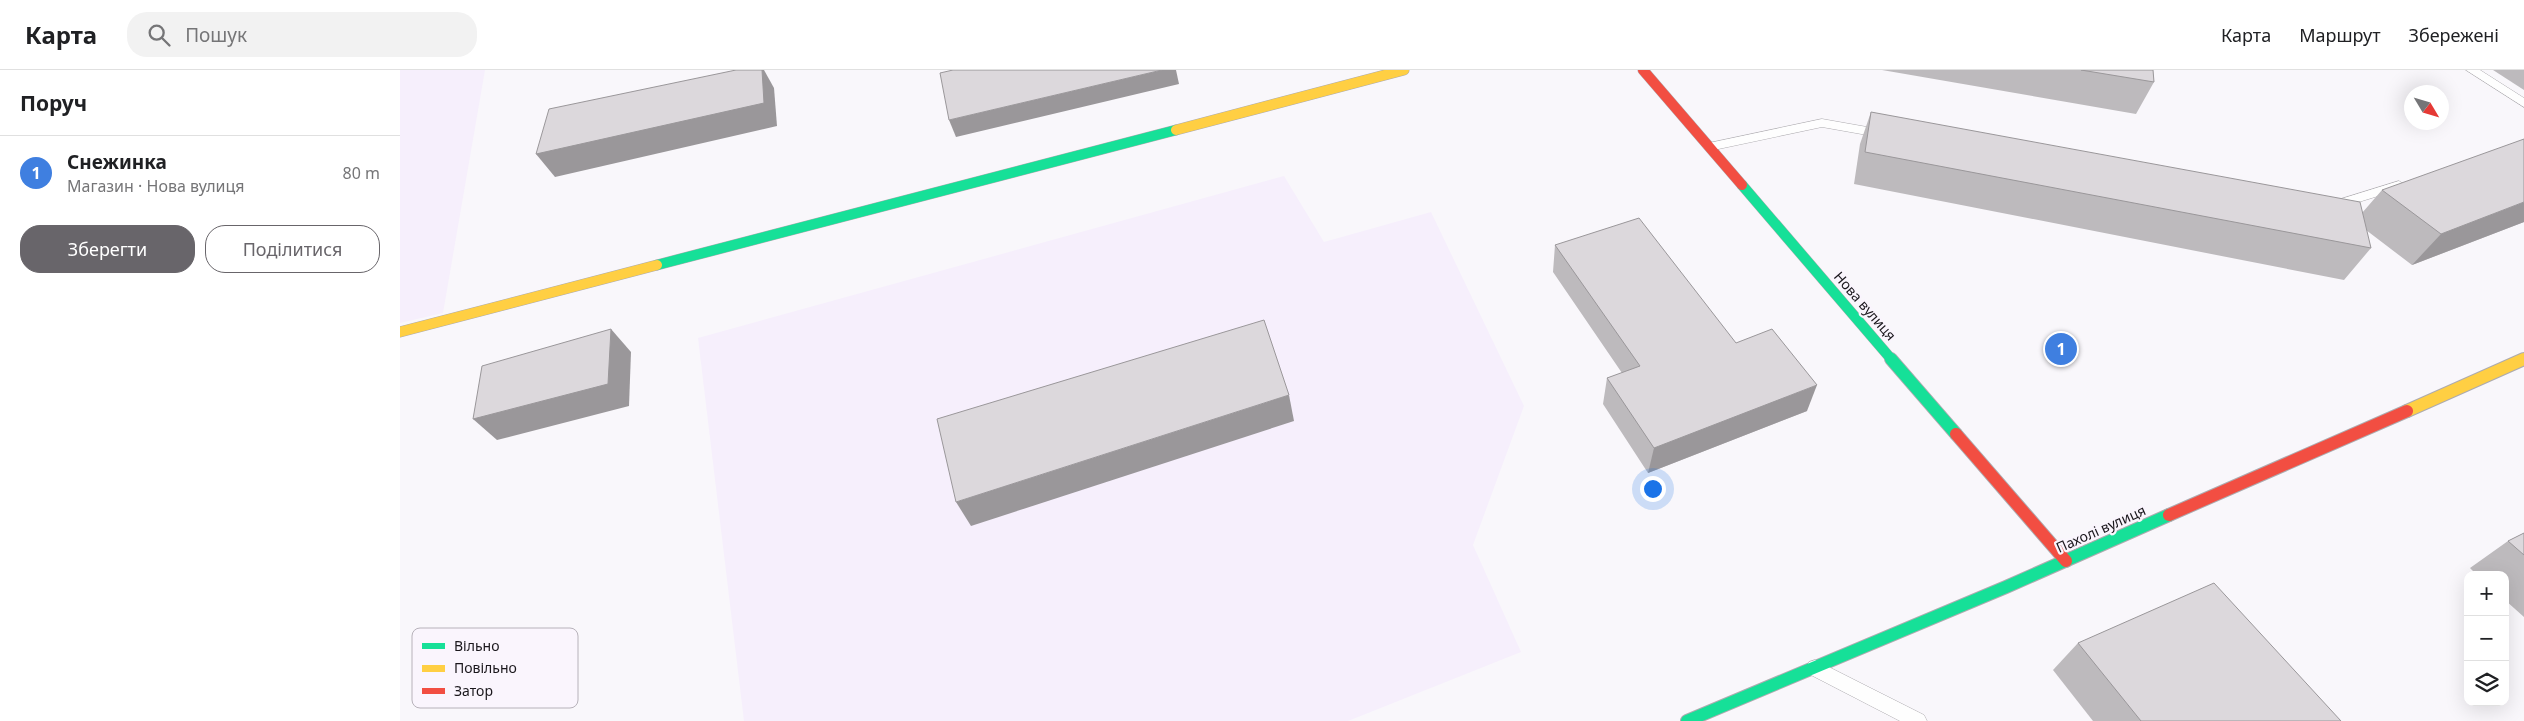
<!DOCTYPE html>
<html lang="uk">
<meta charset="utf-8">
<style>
:root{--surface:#fff;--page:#f2f2f2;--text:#202124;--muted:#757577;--line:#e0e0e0;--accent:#68656a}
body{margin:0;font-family:"Noto Sans",sans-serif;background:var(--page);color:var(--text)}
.controls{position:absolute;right:15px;bottom:15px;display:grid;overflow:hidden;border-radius:10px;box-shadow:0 5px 20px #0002}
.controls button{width:45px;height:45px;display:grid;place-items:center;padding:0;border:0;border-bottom:1px solid var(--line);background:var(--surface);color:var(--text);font:25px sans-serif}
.compass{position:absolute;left:2004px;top:15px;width:45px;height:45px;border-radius:50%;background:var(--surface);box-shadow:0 5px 20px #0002;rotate:128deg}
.you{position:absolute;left:1252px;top:418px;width:18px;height:18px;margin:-12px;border:4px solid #fff;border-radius:50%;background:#1a73e8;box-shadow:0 0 0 8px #1a73e833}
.badge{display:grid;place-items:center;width:32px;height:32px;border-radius:50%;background:var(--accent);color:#fff;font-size:16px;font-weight:700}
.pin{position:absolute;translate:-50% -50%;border:2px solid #fff;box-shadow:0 1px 5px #0006}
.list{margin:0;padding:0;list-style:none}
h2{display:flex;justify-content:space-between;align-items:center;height:65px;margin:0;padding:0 20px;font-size:21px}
h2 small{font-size:16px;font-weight:400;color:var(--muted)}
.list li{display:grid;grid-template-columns:32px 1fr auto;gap:15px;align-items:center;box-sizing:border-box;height:75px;padding:0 20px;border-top:1px solid var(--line)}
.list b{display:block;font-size:19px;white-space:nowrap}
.list p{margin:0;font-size:16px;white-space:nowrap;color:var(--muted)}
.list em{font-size:16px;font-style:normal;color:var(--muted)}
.actions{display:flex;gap:10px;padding:15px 20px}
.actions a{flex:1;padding:11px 0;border:1px solid var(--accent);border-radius:20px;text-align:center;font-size:18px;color:var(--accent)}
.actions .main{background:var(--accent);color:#fff}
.icon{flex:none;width:28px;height:28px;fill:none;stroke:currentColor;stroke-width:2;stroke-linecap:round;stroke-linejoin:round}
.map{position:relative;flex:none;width:2124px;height:651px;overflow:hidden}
header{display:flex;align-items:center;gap:30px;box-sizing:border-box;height:70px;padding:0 25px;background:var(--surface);border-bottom:1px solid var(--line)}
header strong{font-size:24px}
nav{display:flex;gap:28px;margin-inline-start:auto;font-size:18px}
.search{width:350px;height:45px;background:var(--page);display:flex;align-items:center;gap:12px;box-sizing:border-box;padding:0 18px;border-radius:20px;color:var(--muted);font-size:19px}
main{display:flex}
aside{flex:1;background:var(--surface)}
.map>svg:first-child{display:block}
</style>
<header>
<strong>Карта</strong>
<div class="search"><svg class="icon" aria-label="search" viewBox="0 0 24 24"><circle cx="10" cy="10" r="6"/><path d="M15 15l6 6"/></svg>Пошук</div>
<nav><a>Карта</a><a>Маршрут</a><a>Збережені</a></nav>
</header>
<main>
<aside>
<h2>Поруч<small></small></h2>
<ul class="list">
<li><span class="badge" style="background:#3f7fe0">1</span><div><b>Снежинка</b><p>Магазин · Нова вулиця</p></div><em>80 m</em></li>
</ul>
<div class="actions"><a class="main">Зберегти</a><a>Поділитися</a></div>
</aside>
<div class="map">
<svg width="2124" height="651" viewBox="0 0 2124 651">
<rect width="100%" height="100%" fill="#f9f7fb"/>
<g fill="#f6effc">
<polygon points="0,0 85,0 43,243 0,253"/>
<polygon points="884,106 924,172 1031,142 1124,336 1073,475 1121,582 948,651 344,651 298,268"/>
</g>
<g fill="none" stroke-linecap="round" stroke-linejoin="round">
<g stroke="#adabaf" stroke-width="1">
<g id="lane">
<polygon points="2066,0 2080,0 2124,28 2124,37"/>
<polygon points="1422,49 1484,60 1490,64 1484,68 1422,57 1309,81 1303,77 1309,73"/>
<polygon points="1999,111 2005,115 2004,118 1933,140 1926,136 1928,133"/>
<polygon points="1415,590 1524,645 1527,651 1500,651 1409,604 1406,598 1409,592"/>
</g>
</g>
<g stroke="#adabaf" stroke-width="11">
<g id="fast-far1">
<polyline points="1342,115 1492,290"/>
<polyline points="257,195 776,60"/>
</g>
</g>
<g stroke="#adabaf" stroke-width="14">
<g id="fast">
<polyline points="1491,289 1556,364"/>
<polyline points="1287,651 1606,517 1769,445"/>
</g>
</g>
<g stroke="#adabaf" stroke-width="11">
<g id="slow-far1">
<polyline points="776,60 1004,0"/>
<polyline points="0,262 257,195"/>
<polyline points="2122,290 2124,289"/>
</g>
</g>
<g stroke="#adabaf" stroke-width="14">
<polyline id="slow" points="2007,341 2124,289"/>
</g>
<g stroke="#adabaf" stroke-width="11">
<polyline id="jam-far1" points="1243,0 1342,115"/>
</g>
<g stroke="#adabaf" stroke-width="14">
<g id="jam">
<polyline points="1556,364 1666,491"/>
<polyline points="1769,445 2007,341"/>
</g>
</g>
<use href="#lane" fill="#fefefe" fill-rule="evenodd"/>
<use href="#fast-far1" stroke="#16e098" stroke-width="10"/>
<use href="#fast" stroke="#16e098" stroke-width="12"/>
<use href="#slow-far1" stroke="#ffcf43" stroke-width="10"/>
<use href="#slow" stroke="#ffcf43" stroke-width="12"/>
<use href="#jam-far1" stroke="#f24e42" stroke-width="10"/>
<use href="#jam" stroke="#f24e42" stroke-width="12"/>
</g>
<g fill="#bdbabd">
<polygon points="1482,0 1753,0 1754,12 1736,44"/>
<polygon points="2093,0 2124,0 2124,20"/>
<polygon points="1471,42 1962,143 1982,120 2124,152 2012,195 1966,160 1971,178 1944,210 1454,114 1460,74"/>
<polygon points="1155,175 1407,341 1248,403 1203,334 1207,308 1222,303 1153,202"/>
<polygon points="2124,463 2124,547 2105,530 2105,505 2077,505 2070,498 2108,471"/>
<polygon points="1678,573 1941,651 1693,651 1653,600"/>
</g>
<g fill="#9a979a">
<polygon points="362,0 364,0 374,18 377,56 155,107 136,84"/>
<polygon points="762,0 776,0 779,14 556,67 549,50"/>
<polygon points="2124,132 2124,152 2012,195 2041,164"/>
<polygon points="211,259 231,282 229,336 97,370 73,349"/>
<polygon points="1417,315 1407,341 1248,403 1254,378"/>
<polygon points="889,325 894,351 571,456 556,432"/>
</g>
<g fill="#dcd8dc" stroke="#9a979a">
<polygon points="336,0 362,0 364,33 136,84 149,39"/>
<polygon points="553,0 762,0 549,50 540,3"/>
<polygon points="1681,0 1753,0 1754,12"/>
<polygon points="1471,42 1960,132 1971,178 1465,82"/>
<polygon points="2124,69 2124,132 2041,164 1982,120"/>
<polygon points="1239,148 1336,273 1372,259 1417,315 1254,378 1207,308 1240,296 1155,175"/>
<polygon points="864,250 889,325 556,432 537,349"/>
<polygon points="211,259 208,314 73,349 82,296"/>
<polygon points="2124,463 2124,485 2108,471"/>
<polygon points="1814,513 1941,651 1741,651 1678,573"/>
</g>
<g text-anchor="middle" stroke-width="4.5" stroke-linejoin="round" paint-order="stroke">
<g font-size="14" fill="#1a171c" stroke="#faf5fd">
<text transform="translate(1465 236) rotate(49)" y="5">Нова вулиця</text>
<text transform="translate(1701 459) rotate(-24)" y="5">Пахолі вулиця</text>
</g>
</g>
<rect x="12" y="558" width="166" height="80" rx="8" fill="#faf5fd" stroke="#b7b2ba" stroke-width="1"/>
<rect x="22" y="573" width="23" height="6" fill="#16e098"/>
<rect x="22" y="595" width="23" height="7" fill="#ffcf43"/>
<rect x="22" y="618" width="23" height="6" fill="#f24e42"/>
<g font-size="14" fill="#1a171c">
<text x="54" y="581">Вільно</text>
<text x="54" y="603">Повільно</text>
<text x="54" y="626">Затор</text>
</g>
</svg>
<div class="controls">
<button>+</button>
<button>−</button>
<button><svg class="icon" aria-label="layers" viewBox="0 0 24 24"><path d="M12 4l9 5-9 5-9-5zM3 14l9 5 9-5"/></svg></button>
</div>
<svg class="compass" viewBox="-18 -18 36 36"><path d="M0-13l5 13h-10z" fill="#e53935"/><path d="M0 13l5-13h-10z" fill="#757577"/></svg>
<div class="you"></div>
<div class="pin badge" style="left:1661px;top:279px;background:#3f7fe0">1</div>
</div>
</main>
